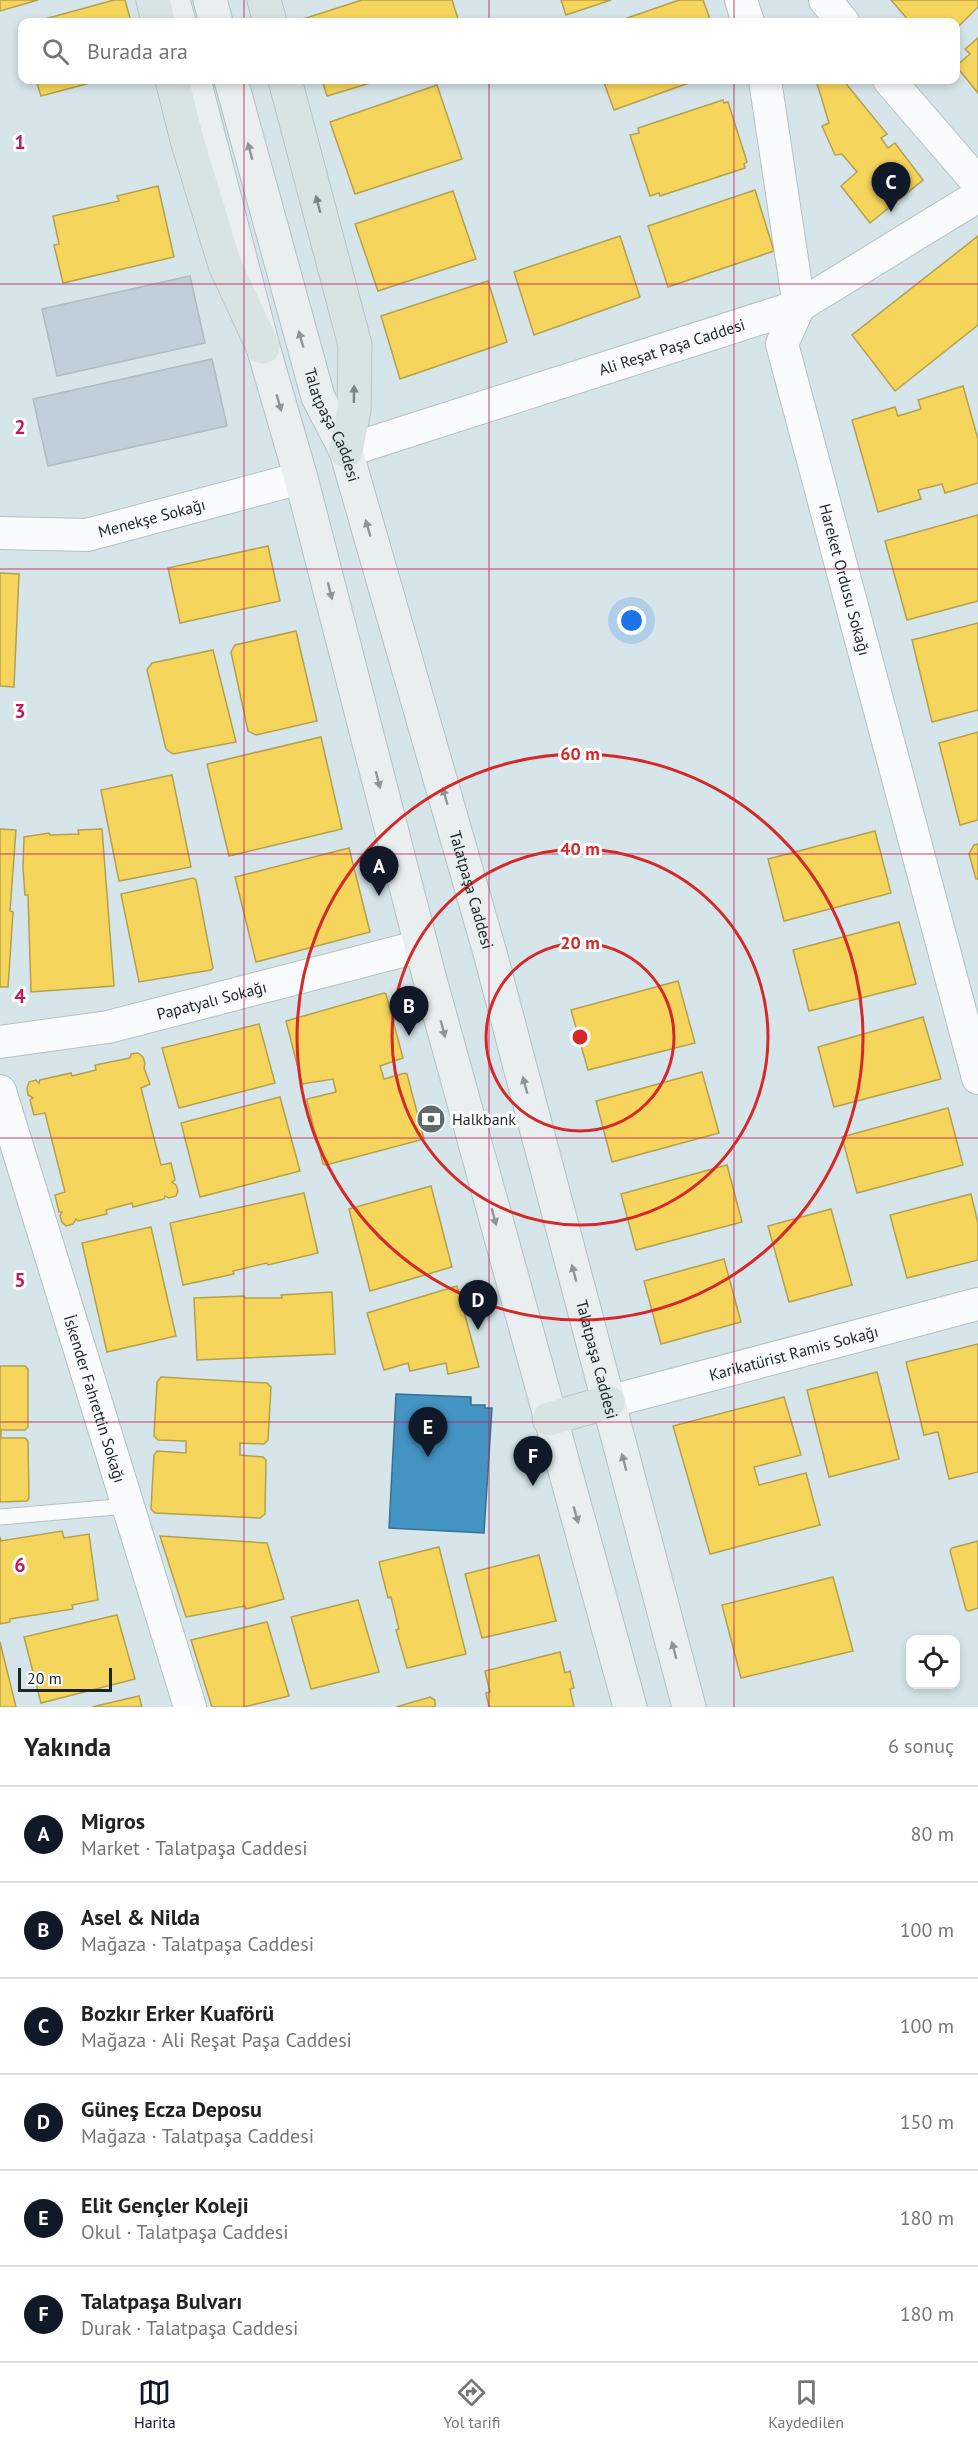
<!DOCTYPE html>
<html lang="tr">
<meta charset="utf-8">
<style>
:root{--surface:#fff;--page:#f6f6f6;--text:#222;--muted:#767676;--line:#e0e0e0;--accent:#111827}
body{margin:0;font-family:"PT Sans",sans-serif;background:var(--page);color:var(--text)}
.controls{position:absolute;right:18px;bottom:18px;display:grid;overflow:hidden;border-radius:12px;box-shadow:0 3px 9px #0003}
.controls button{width:54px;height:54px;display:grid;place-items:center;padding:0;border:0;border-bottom:2px solid var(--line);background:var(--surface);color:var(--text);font:30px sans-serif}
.scale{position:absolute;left:18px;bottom:15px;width:94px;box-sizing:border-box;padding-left:6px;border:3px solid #1c2629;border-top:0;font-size:16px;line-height:21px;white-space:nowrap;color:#1c2629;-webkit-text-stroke:4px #fff;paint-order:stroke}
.you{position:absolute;left:632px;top:621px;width:21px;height:21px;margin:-15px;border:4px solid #fff;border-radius:50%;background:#1a73e8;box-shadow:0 0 0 9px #1a73e833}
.badge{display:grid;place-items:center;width:39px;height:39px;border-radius:50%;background:var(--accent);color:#fff;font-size:20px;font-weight:700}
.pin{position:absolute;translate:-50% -50px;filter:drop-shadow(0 2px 3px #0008)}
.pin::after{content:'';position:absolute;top:32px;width:21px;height:18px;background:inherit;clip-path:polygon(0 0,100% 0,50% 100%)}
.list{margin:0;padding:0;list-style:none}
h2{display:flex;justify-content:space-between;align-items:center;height:78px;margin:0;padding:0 24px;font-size:26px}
h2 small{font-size:20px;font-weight:400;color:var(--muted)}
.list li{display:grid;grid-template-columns:39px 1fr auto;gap:18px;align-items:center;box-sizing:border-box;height:96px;padding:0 24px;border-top:2px solid var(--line)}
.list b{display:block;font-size:22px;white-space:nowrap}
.list p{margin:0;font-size:20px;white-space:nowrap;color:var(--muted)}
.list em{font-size:20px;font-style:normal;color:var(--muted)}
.icon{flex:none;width:33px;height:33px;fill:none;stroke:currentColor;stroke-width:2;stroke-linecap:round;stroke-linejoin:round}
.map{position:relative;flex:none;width:978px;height:1707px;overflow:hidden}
.search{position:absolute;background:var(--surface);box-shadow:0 3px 9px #0003;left:18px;right:18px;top:18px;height:66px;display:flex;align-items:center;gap:15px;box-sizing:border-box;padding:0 21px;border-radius:12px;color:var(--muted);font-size:22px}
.sheet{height:654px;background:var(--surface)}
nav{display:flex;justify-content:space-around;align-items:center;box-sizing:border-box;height:84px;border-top:2px solid var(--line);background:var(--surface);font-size:16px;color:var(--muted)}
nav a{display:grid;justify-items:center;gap:3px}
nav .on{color:var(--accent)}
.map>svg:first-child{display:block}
</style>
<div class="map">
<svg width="978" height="1707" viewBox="0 0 978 1707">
<rect width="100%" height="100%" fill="#d5e5e9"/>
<g fill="#f6d55c" stroke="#b5a04d" stroke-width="1.5">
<polygon points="0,0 38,0 0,11"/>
<polygon points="114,0 125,0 131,22 34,22"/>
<polygon points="362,0 452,0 459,22 304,22 303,19"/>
<polygon points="561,0 611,0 566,15"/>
<polygon points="679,0 703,0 711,22 616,22"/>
<polygon points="891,0 978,0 978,7 957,28 956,22 910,22"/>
<polygon points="978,38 978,93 956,66 970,54 965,49"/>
<polygon points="36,80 101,80 41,96"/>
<polygon points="322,80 380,80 327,96"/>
<polygon points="603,80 697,80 614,110"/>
<polygon points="816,80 843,80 887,134 881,138 888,148 895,143 923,180 870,223 841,186 857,172 842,154 835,155 822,126 829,123"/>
<polygon points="437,85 462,159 355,194 330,122"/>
<polygon points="723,100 724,103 728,102 747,162 744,164 745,168 660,196 659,193 650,196 630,135 639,133 638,128"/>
<polygon points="158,186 174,257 63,283 54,245 59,244 53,216 119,201 117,196"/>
<polygon points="755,190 774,251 668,287 648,226"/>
<polygon points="453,191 476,259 378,291 355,224"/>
<polygon points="620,236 640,297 534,335 514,272"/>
<polygon points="978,236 978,325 895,391 852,335"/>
<polygon points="488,281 507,342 400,379 381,316"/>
<polygon points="963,386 978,439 978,483 945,493 942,484 918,490 921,499 878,512 852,420 895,407 898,416 921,409 918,400"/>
<polygon points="978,515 978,601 907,620 885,541"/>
<polygon points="268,546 280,601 180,623 168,568"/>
<polygon points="0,573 19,574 14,687 0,686"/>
<polygon points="978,623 978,710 932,722 912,640"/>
<polygon points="296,631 317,721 256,735 248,731 231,652 235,645"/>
<polygon points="213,650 236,742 173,754 166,749 147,670 152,663"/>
<polygon points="978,732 978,820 960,825 939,743"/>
<polygon points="321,737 342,829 229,856 207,764"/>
<polygon points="172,775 191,867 119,881 101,790"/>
<polygon points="0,829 16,830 10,911 13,912 8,987 0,987"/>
<polygon points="102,829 114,986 31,992 28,895 25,895 23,868 24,837 49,833 50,835 79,834 78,830"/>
<polygon points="875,831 891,893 784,921 768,859"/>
<polygon points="978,844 978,879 976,879 969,854 974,845"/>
<polygon points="349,848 370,932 256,962 235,877"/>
<polygon points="193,878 196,880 213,968 211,970 139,982 121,894"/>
<polygon points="899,922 916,984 809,1011 793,950"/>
<polygon points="678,981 695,1043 588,1070 571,1010"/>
<polygon points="384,993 386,994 403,1058 380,1066 384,1079 405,1073 407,1074 424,1139 326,1165 323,1164 307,1101 307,1099 336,1092 334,1083 333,1079 302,1084 286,1021"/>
<polygon points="923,1017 941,1079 834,1107 818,1047"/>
<polygon points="259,1024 275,1083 179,1108 162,1048"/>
<polygon points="138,1053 143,1057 145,1064 144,1068 150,1084 141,1088 151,1127 161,1165 171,1163 175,1180 172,1182 176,1185 178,1191 176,1196 169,1198 165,1196 164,1199 133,1207 132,1203 106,1210 107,1214 78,1221 76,1219 73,1224 66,1226 62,1222 60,1216 62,1212 59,1212 55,1195 65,1192 45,1113 34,1115 30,1100 33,1098 28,1095 27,1088 29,1082 36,1080 39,1083 40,1080 71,1073 72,1076 96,1070 95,1065 130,1058 131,1054"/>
<polygon points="702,1072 719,1133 612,1162 596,1101"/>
<polygon points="280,1097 300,1171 200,1197 181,1123"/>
<polygon points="948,1108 963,1165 857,1193 842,1137"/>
<polygon points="727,1165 742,1222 636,1250 621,1194"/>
<polygon points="431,1186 452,1267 370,1291 349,1209"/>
<polygon points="304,1193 318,1253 268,1265 267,1263 233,1271 234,1274 183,1285 170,1223"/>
<polygon points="971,1194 978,1223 978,1260 907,1278 890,1215"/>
<polygon points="831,1209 852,1285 789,1302 768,1226"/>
<polygon points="151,1227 176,1336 107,1352 82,1243"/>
<polygon points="724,1259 741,1322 661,1344 644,1281"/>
<polygon points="457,1286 479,1367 448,1374 446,1363 410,1371 408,1363 384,1370 367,1313"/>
<polygon points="332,1292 335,1354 197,1360 194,1298 244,1296 245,1298 282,1298 281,1295"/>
<polygon points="978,1344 978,1472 949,1479 938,1432 924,1435 906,1362"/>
<polygon points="0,1366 25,1366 28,1369 28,1427 25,1430 1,1430 1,1438 25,1438 28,1441 29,1498 27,1501 0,1502"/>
<polygon points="877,1372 899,1459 829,1477 807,1390"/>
<polygon points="161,1377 267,1383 271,1387 268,1440 264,1444 240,1443 240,1455 263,1457 266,1460 265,1514 260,1518 155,1513 151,1509 154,1455 157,1451 186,1453 186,1441 158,1440 154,1436 157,1382"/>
<polygon points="784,1397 801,1455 754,1467 759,1485 806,1473 820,1525 710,1554 673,1426"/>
<polygon points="62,1531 64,1538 89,1534 98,1600 72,1605 73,1609 10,1619 10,1622 0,1624 0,1537 1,1541"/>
<polygon points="160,1536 267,1543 284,1599 246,1609 245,1606 186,1617"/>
<polygon points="978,1541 978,1608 969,1611 966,1610 950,1551 952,1548"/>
<polygon points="439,1547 466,1654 407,1668 396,1630 399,1629 391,1597 388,1598 379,1562"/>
<polygon points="539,1555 556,1621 482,1638 465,1574"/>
<polygon points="833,1577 853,1651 741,1678 722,1605"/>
<polygon points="358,1600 379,1672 311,1689 291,1617"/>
<polygon points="117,1615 135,1679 41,1703 24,1637"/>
<polygon points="267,1622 289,1696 244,1707 212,1707 191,1640"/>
<polygon points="0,1642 16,1707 0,1707"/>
<polygon points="560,1652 565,1673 570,1671 574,1688 570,1689 574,1707 489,1707 486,1693 490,1692 485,1671"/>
<polygon points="139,1696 142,1707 92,1707"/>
<polygon points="430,1697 435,1700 435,1707 396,1707"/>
</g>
<polygon fill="#4393c3" stroke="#377295" stroke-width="1.5" points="396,1394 471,1397 471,1405 485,1405 485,1408 492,1408 484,1533 389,1528"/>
<g fill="#bfd0da" stroke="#b0bbc0" stroke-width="1.5">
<polygon points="190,276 205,343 57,376 42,309"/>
<polygon points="212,359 227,426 48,466 33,399"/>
</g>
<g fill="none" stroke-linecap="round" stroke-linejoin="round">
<g stroke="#b4c0c4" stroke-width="17">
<polyline id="lane" points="0,1517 128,1506"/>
</g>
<g stroke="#b4c0c4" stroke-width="34">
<g id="street">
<polyline points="741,0 748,22"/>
<polyline points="825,0 843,22"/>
<path id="s1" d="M 765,80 L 799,306 L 782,344 L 978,1078"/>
<polyline points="889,80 978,183"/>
<path id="s2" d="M 346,451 L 799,306 L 978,196"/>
<path id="s3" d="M 0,533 L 87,535 L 301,478"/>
<path id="s4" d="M 0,1042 L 108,1027 L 421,946"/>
<path id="s5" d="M 0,1091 L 190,1707"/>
<path id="s6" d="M 608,1402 L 978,1304"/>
</g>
</g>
<g stroke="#b4c0c4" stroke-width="35">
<g id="secondary">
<polyline points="173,0 179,22"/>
<polyline points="210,0 216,22"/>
<polyline points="194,80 263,347 301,478 428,972 630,1707"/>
<path id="s7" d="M 231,80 L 318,397 L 346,451 L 490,953 L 689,1707"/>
</g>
</g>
<g stroke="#bac2c4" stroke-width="35">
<g id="primary">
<polyline points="153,0 158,22"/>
<polyline points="264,0 270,22"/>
<polyline points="172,80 187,140 225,265 263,347"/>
<polyline points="285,80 355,345 354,410 346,451"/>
<polyline points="549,1419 608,1402"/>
</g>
</g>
<use href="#lane" stroke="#f9fbfc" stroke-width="15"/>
<use href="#street" stroke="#f9fbfc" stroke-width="32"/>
<use href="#secondary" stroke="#e9eff0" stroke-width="33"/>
<use href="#primary" stroke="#d8e4e4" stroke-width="33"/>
</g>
<defs><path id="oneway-solid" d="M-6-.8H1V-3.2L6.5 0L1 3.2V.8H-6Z" transform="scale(1.5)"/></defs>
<g fill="#8d9596">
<use href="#oneway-solid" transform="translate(250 151) rotate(-105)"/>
<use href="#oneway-solid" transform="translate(301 339) rotate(-106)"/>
<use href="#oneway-solid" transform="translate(279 403) rotate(74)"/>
<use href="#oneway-solid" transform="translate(368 528) rotate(-106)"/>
<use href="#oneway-solid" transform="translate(330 591) rotate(76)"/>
<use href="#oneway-solid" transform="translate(378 780) rotate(76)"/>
<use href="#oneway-solid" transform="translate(445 796) rotate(-106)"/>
<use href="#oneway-solid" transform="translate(443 1029) rotate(75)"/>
<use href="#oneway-solid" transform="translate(525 1085) rotate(-105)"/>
<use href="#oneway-solid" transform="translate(494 1217) rotate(75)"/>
<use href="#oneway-solid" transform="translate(574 1273) rotate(-105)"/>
<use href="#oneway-solid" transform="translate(624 1462) rotate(-105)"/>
<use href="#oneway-solid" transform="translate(576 1515) rotate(74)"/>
<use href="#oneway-solid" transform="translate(674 1650) rotate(-105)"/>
</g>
<g fill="#7a8586">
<use href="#oneway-solid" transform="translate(318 204) rotate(-105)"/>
<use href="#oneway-solid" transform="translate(354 394) rotate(-89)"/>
</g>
<path fill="none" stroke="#c2185b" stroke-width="1.5" stroke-opacity="0.55" d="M 244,0 L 244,22M 489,0 L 489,22M 734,0 L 734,22M 244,80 L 244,1707M 489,80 L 489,1707M 734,80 L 734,1707M 0,284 L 978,284M 0,569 L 978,569M 0,854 L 978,854M 0,1138 L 978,1138M 0,1422 L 978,1422"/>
<g fill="none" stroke="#d62828" stroke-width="3">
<circle cx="580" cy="1037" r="94"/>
<circle cx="580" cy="1037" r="188"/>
<circle cx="580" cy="1037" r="283"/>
</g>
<defs>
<g id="bank-disc" transform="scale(1.5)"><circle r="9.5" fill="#5d696c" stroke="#fff"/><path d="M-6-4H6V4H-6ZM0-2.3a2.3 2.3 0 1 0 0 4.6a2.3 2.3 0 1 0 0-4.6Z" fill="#fff"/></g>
</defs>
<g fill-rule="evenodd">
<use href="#bank-disc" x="431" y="1119"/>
</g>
<g text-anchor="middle" stroke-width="6" stroke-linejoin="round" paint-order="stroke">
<g font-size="16" fill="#1c2629" stroke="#fff">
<text dy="6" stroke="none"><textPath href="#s2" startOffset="342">Ali Reşat Paşa Caddesi</textPath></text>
<text dy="6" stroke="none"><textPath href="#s7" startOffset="360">Talatpaşa Caddesi</textPath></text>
<text dy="6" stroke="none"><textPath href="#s3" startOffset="154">Menekşe Sokağı</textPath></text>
<text dy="6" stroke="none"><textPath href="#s1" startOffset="514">Hareket Ordusu Sokağı</textPath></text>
<text dy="6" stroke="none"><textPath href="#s7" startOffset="846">Talatpaşa Caddesi</textPath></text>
<text dy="6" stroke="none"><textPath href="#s4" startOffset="216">Papatyalı Sokağı</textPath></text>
<text dy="6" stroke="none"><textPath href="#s6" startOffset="192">Karikatürist Ramis Sokağı</textPath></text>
<text dy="6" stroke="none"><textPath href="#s7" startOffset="1332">Talatpaşa Caddesi</textPath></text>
<text dy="6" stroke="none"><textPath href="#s5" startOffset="322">İskender Fahrettin Sokağı</textPath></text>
</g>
<g font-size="16" fill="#1c2629" stroke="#fff" text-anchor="start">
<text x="452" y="1125">Halkbank</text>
</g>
</g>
<g font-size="20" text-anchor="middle" font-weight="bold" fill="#c2185b" stroke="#fff" stroke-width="6" stroke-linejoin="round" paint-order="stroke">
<text x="20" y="149">1</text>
<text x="20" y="434">2</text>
<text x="20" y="718">3</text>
<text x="20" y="1003">4</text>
<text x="20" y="1287">5</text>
<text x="20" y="1572">6</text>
</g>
<circle cx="580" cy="1037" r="9" fill="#d62828" stroke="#fff" stroke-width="3"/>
<g font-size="18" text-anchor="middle" font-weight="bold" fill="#d62828" stroke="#fff" stroke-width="6" stroke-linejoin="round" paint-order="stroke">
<text x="580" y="760">60 m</text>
<text x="580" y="855">40 m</text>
<text x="580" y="949">20 m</text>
</g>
</svg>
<div class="controls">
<button><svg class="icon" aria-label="locate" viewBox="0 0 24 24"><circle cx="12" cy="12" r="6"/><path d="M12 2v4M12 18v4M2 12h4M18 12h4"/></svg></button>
</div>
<div class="scale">20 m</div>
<div class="you"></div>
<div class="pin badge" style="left:379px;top:896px">A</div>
<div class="pin badge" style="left:409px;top:1036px">B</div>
<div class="pin badge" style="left:891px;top:212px">C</div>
<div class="pin badge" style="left:478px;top:1330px">D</div>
<div class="pin badge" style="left:428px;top:1457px">E</div>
<div class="pin badge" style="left:533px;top:1486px">F</div>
<div class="search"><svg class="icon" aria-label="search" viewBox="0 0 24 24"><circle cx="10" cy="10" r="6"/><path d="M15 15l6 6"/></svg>Burada ara</div>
</div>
<section class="sheet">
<h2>Yakında<small>6 sonuç</small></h2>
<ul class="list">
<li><span class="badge">A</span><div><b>Migros</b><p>Market · Talatpaşa Caddesi</p></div><em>80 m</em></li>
<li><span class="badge">B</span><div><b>Asel &amp; Nilda</b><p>Mağaza · Talatpaşa Caddesi</p></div><em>100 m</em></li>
<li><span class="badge">C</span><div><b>Bozkır Erker Kuaförü</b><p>Mağaza · Ali Reşat Paşa Caddesi</p></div><em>100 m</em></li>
<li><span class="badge">D</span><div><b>Güneş Ecza Deposu</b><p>Mağaza · Talatpaşa Caddesi</p></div><em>150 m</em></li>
<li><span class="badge">E</span><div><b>Elit Gençler Koleji</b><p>Okul · Talatpaşa Caddesi</p></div><em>180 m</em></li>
<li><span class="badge">F</span><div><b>Talatpaşa Bulvarı</b><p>Durak · Talatpaşa Caddesi</p></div><em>180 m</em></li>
</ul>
</section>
<nav>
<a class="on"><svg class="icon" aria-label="map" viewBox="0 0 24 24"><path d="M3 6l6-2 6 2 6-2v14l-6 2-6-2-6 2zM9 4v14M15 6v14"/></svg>Harita</a>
<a><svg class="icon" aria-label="directions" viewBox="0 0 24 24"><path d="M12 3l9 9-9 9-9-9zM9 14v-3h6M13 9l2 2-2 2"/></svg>Yol tarifi</a>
<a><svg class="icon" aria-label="saved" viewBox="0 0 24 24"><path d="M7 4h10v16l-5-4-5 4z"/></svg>Kaydedilen</a>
</nav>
